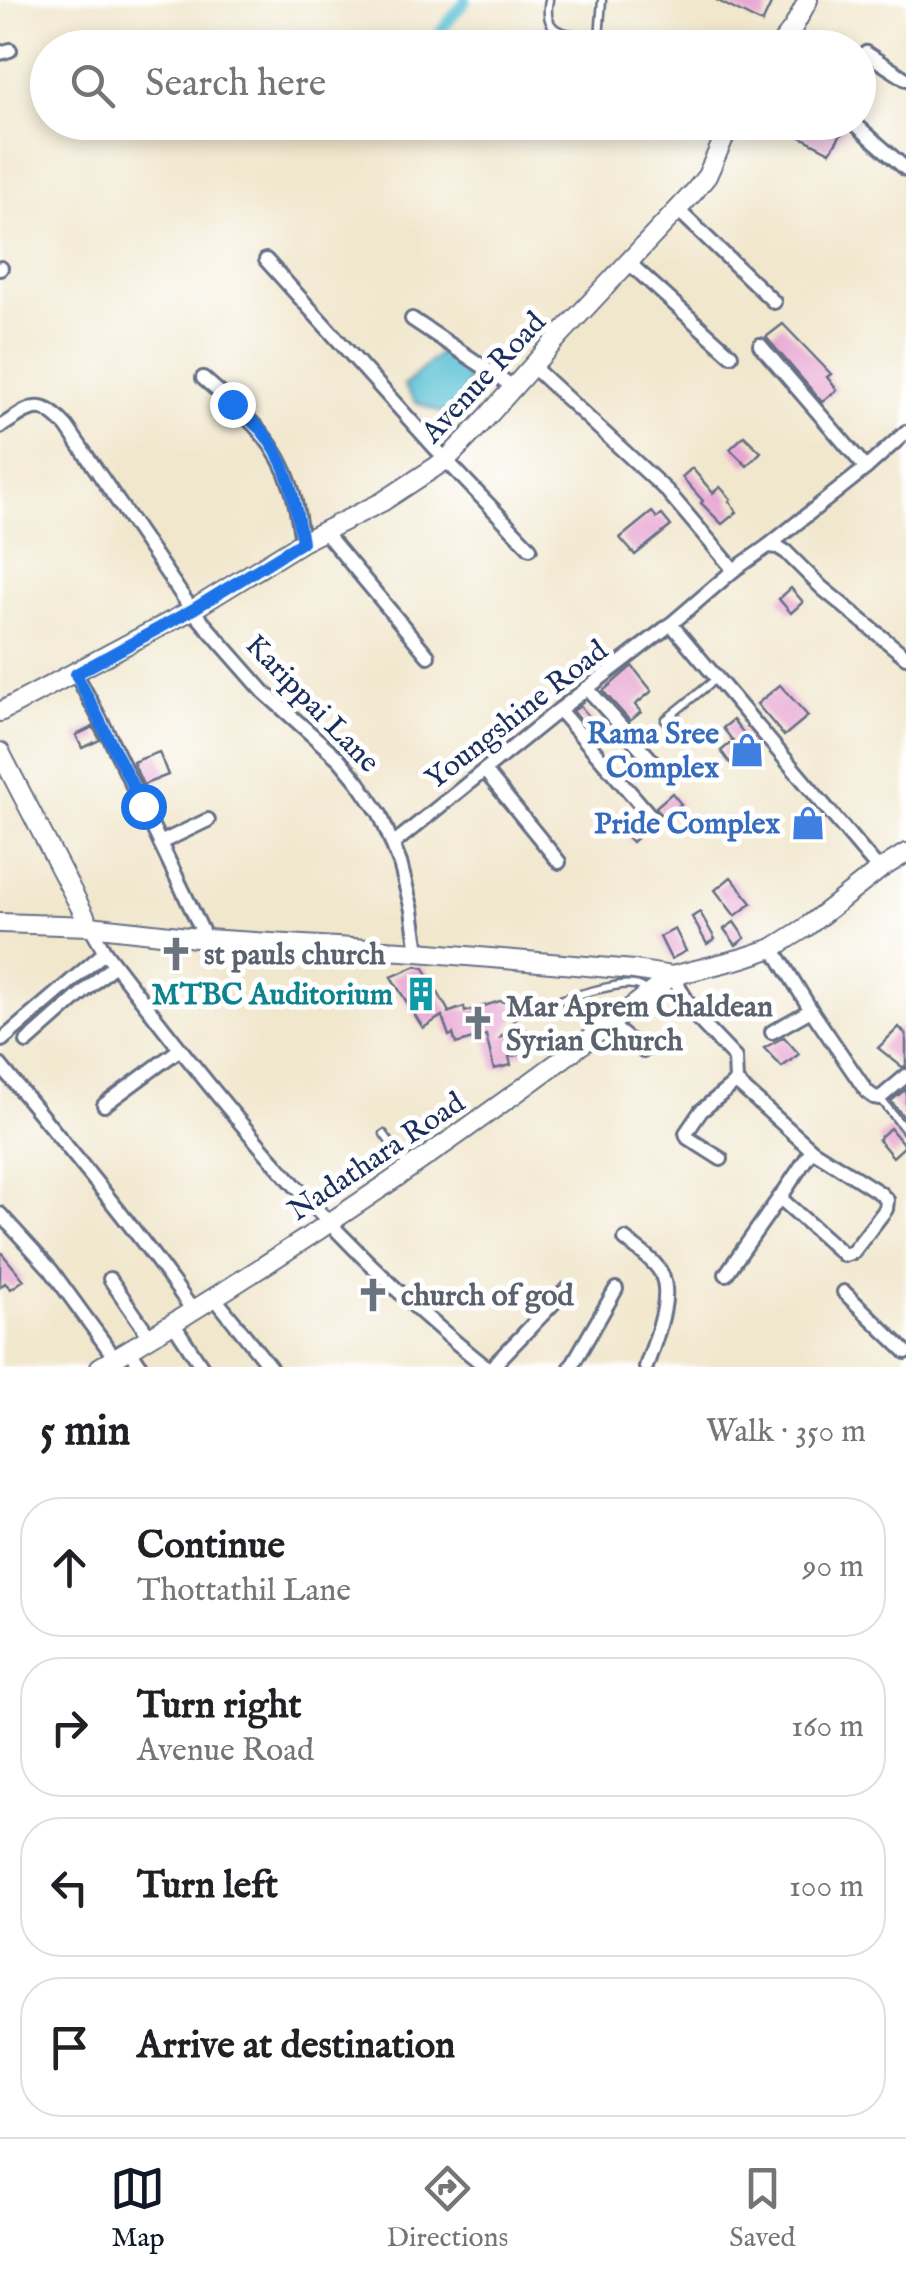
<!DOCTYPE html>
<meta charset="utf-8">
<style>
:root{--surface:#fff;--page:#f6f6f6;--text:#202124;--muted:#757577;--line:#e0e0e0;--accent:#111827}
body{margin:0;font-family:"IM FELL English",serif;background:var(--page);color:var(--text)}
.stop{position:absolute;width:30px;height:30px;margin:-22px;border:8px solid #1a73e8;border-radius:50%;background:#fff}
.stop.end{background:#1a73e8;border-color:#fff;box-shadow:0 2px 10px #0008}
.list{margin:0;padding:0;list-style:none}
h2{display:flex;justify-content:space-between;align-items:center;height:130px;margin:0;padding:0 40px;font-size:42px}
h2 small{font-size:32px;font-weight:400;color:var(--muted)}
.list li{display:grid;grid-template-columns:65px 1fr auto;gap:30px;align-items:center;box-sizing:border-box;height:140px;margin:0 20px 20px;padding:0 20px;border:2px solid var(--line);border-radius:40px}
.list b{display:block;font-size:38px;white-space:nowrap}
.list p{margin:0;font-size:32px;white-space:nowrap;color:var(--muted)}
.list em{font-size:32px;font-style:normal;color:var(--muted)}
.icon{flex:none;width:55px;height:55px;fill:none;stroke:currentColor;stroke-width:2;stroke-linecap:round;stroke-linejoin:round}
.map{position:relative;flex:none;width:906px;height:1367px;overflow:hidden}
.search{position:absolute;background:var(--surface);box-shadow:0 5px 15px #0003;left:30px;right:30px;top:30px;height:110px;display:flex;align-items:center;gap:25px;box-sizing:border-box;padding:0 35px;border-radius:55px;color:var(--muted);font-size:38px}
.sheet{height:770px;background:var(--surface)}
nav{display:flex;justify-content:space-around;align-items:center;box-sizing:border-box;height:140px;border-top:2px solid var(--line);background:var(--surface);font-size:28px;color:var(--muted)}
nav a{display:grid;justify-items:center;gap:5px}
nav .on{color:var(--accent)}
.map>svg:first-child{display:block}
</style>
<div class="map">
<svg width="906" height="1367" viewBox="0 0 906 1367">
<rect width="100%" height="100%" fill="#fff"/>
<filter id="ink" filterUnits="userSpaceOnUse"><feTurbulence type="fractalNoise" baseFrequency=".01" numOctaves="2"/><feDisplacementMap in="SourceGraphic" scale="20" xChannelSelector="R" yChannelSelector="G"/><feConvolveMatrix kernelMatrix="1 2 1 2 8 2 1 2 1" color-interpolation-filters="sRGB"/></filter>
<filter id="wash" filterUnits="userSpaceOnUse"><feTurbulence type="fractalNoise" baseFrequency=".0048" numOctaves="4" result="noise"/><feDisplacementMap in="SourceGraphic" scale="40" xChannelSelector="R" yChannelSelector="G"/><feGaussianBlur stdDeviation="2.25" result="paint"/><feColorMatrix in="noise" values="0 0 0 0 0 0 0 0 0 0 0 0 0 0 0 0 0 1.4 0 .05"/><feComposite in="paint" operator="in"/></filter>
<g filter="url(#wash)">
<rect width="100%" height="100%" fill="#f1e7cd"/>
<polygon fill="#56bfd3" stroke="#387798" stroke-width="2.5" points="444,349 468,379 466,395 444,414 416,402 404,386"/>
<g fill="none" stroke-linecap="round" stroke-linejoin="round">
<polyline stroke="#56bfd3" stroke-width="11" points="427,48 466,0"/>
</g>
<g id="blocks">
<g fill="#e8a7d3">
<polygon points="716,0 767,0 772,2 762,23"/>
<polygon points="815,122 841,122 845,128 830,152 799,136"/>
<polygon points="783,324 831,374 827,377 837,390 822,402 766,337"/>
<polygon points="744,436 761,452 747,466 730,449"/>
<polygon points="692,468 713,493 720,487 731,499 729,501 737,512 722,524 701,503 703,501 682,477"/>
<polygon points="652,512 657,518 662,515 671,526 635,555 620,538"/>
<polygon points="791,588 803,602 791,613 779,599"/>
<polygon points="632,666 652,691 635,705 641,712 630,721 603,691"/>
<polygon points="780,685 808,716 784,736 757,704"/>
<polygon points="580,706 604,734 598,740 573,711"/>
<polygon points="733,720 753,745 730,763 721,751 733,741 723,728"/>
<polygon points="93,727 100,740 82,748 76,735"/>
<polygon points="159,752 168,775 143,785 133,762"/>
<polygon points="672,793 681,804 663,819 656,807"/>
<polygon points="638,817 648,828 632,842 622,831"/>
<polygon points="731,877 752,903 735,916 715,890"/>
<polygon points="700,912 715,939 707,944 692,917"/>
<polygon points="734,922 745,938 736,945 724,929"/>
<polygon points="675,929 686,951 671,959 660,937"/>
<polygon points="416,966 424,968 449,1012 447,1013 464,1007 465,1012 500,1001 514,1004 517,1011 516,1018 501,1037 527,1030 532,1051 509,1057 511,1065 494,1069 486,1035 456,1044 453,1034 449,1036 442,1016 423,1028 391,977"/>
<polygon points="899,1027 906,1035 906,1066 902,1067 878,1048"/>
<polygon points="784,1037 799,1054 782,1067 764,1048"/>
<polygon points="906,1089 906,1120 891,1101"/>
<polygon points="890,1128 905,1146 893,1157 878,1139"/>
<polygon points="0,1251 24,1280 11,1289 5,1283 0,1287"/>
</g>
</g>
</g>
<g filter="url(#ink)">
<use href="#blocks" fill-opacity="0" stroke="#666f85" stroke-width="2.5"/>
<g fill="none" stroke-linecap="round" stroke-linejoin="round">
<g stroke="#666f85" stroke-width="11">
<g id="lane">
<path d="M 549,0 C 541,39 572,32 599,38 C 610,40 622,44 632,48"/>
<polyline points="599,38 602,0"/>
<polyline points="665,720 717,678"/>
<path d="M 533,1008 C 555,1002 616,981 634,985 C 642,986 642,988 647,993"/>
<polyline points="880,1098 906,1131"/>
<polyline points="384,1134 407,1166"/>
</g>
</g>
<g stroke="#666f85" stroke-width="18">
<g id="street">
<polyline points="0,53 10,50"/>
<polyline points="858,60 866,53 906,79"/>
<polyline points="853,122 906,169"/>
<polyline points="678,210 774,302"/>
<polyline points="266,260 446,460 530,548"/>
<polyline points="628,262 731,355"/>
<polyline points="0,269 1,268"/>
<polyline points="412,319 515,388"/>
<polyline points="760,345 866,468"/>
<polyline points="533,367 667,491 734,570"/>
<path d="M 203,378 C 241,412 275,436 291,487 C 297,504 299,524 302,542"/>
<path d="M 0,427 C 32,407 39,396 67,427 L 192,610 L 264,692 L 339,759 L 358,782 L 380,814 L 400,863 L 412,910 L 418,952"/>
<polyline points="323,530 428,656"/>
<polyline points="768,546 866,468 906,432"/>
<polyline points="671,624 879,870"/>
<polyline points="76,674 108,734 206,939"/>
<polyline points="587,688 654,763"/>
<polyline points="559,710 653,819"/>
<polyline points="485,771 559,862"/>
<polyline points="160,843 208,820"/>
<polyline points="393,844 559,710 671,624 734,570 768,546 778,547 786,552 822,588 906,657"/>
<path d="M 90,926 L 105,952 C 219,1102 337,1249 486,1367"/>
<polyline points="773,948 811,1010 867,1092 874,1097 880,1098 906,1076"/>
<polyline points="672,976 698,1019 735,1058 736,1082 812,1150 880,1193 887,1200 886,1209 853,1252 844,1255 780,1198 812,1150"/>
<polyline points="609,1024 643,1051"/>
<polyline points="772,1032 811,1010"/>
<polyline points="2,1040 105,952"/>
<polyline points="27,1042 114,965"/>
<path d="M 0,1065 C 66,1146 134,1225 193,1311"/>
<polyline points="104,1105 180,1049"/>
<polyline points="721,1159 688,1138 686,1133 701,1111 736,1082"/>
<polyline points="0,1214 51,1270 115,1358"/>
<path d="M 625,1239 C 636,1249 654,1259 661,1273 C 674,1298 654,1342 646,1367"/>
<polyline points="726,1274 782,1194"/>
<polyline points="110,1279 150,1337"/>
<polyline points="844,1292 906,1352"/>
<polyline points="214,1297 270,1367"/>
<polyline points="173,1323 202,1367"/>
<polyline points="130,1350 141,1367"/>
<polyline points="492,1367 566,1290"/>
<polyline points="571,1367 616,1289"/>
</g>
</g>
<g stroke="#666f85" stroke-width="22">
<g id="secondary">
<polyline points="778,48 793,28 808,0"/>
<polyline points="0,712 192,610 302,542 382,502 446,460 479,426 561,334 694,192 707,176 731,122"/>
<polyline points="0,752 90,926"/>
<polyline points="0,923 90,926 206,939 418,952 634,970 672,976 743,958 773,948 805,928 879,870 906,853"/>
<path d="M 100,1367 C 298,1250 490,1117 672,976"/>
</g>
</g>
<use href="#lane" stroke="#fff" stroke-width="6"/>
<use href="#street" stroke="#fff" stroke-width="12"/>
<use href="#secondary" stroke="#fff" stroke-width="18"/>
</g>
</g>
<g fill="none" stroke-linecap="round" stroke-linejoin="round" filter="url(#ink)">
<path stroke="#1a73e8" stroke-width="12" d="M 143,806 L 76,674 L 192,610 L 302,542 C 295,502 289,462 261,430 C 252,421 241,412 232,404"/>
</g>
<defs>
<g id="shop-bare" transform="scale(2.7)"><path d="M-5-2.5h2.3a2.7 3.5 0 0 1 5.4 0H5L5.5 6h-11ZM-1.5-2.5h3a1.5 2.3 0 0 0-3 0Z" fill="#3f7fe0" stroke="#fff" stroke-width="2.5" paint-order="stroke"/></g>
<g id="church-bare" transform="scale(2.7)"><path d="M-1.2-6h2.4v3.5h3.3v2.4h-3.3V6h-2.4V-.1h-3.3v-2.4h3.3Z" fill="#6b7280" stroke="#fff" stroke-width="2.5" paint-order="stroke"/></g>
<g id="building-bare" transform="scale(2.7)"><path d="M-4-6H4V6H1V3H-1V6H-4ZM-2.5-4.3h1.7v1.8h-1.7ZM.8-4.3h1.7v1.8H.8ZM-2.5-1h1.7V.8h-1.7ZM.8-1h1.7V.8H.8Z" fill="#0f9aa8" stroke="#fff" stroke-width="2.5" paint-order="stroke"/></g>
</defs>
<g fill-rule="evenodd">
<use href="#shop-bare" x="747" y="750"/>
<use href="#shop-bare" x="808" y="823"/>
<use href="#church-bare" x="176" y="954"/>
<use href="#building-bare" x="421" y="994"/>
<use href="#church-bare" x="478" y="1023"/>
<use href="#church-bare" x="373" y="1295"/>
</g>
<g text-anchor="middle" stroke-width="10" stroke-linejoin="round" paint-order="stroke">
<g font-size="30" fill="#1b2f5e" stroke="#fff">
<text transform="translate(483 377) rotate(-47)" y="10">Avenue Road</text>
<text transform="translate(313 703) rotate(46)" y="10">Karippai Lane</text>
<text transform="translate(516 714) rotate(-38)" y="10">Youngshine Road</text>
<text transform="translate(376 1156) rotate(-34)" y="10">Nadathara Road</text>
</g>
<g font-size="30" font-weight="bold" fill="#366cbe" stroke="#fff" text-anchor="end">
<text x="719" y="743">Rama Sree<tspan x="719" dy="34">Complex</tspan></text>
<text x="780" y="833">Pride Complex</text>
</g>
<g font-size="30" font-weight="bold" fill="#5b616d" stroke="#fff" text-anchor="start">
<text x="204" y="964">st pauls church</text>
<text x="506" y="1016">Mar Aprem Chaldean<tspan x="506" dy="34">Syrian Church</tspan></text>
<text x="401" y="1305">church of god</text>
</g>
<g font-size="30" font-weight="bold" fill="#0d838f" stroke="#fff" text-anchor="end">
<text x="393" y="1004">MTBC Auditorium</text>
</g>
</g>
</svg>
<div class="stop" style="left:143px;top:806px"></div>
<div class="stop end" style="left:232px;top:404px"></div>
<div class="search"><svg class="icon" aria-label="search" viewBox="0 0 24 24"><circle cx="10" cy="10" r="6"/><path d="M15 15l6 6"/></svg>Search here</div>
</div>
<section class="sheet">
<h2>5 min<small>Walk · 350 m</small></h2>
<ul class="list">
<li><svg class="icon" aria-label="ahead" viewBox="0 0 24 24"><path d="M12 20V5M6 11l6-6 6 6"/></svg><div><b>Continue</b><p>Thottathil Lane</p></div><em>90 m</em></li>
<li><svg class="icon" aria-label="right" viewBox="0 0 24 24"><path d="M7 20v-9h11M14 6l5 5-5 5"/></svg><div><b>Turn right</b><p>Avenue Road</p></div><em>160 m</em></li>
<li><svg class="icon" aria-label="left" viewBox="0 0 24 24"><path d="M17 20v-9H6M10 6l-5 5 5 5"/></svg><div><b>Turn left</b></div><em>100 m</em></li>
<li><svg class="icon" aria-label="arrive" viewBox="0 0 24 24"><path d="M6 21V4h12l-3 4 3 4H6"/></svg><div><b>Arrive at destination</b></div></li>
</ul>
</section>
<nav>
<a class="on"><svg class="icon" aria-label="map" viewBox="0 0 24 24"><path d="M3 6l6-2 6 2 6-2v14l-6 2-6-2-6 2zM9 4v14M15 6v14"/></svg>Map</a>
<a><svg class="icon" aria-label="directions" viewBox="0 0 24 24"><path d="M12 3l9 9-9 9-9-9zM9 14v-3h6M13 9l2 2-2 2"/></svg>Directions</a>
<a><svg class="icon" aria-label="saved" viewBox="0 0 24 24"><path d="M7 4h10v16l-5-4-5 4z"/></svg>Saved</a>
</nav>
